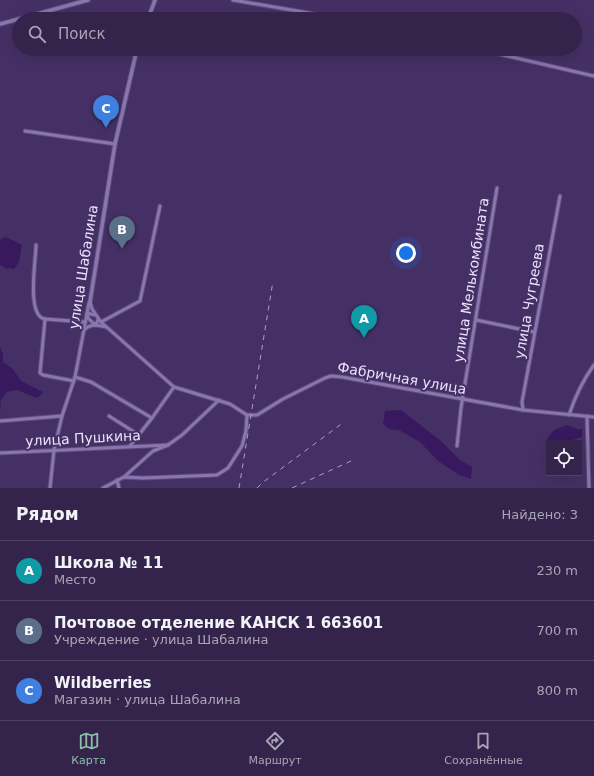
<!DOCTYPE html>
<html lang="ru">
<meta charset="utf-8">
<style>
:root{--surface:#34244c;--page:#3c2c53;--text:#f1f3f6;--muted:#a9a4b5;--line:#4e4164;--accent:#8abfa5}
body{margin:0;font-family:"DejaVu Sans",sans-serif;background:var(--page);color:var(--text)}
.controls{position:absolute;right:12px;bottom:12px;display:grid;overflow:hidden;border-radius:0px;box-shadow:0 4px 16px #0002}
.controls button{width:36px;height:36px;display:grid;place-items:center;padding:0;border:0;border-bottom:1px solid var(--line);background:var(--surface);color:var(--text);font:20px sans-serif}
.you{position:absolute;left:406px;top:253px;width:14px;height:14px;margin:-10px;border:3px solid #fff;border-radius:50%;background:#1a73e8;box-shadow:0 0 0 6px #1a73e833}
.badge{display:grid;place-items:center;width:26px;height:26px;border-radius:50%;background:var(--accent);color:#fff;font-size:13px;font-weight:700}
.pin{position:absolute;translate:-50% -33px;filter:drop-shadow(0 1px 2px #0008)}
.pin::after{content:'';position:absolute;top:21px;width:14px;height:12px;background:inherit;clip-path:polygon(0 0,100% 0,50% 100%)}
.list{margin:0;padding:0;list-style:none}
h2{display:flex;justify-content:space-between;align-items:center;height:52px;margin:0;padding:0 16px;font-size:17px}
h2 small{font-size:13px;font-weight:400;color:var(--muted)}
.list li{display:grid;grid-template-columns:26px 1fr auto;gap:12px;align-items:center;box-sizing:border-box;height:60px;padding:0 16px;border-top:1px solid var(--line)}
.list b{display:block;font-size:15px;white-space:nowrap}
.list p{margin:0;font-size:13px;white-space:nowrap;color:var(--muted)}
.list em{font-size:13px;font-style:normal;color:var(--muted)}
.icon{flex:none;width:22px;height:22px;fill:none;stroke:currentColor;stroke-width:2;stroke-linecap:round;stroke-linejoin:round}
.map{position:relative;flex:none;width:594px;height:488px;overflow:hidden}
.search{position:absolute;background:var(--surface);box-shadow:0 4px 16px #0002;left:12px;right:12px;top:12px;height:44px;display:flex;align-items:center;gap:10px;box-sizing:border-box;padding:0 14px;border-radius:22px;color:var(--muted);font-size:15px}
.sheet{height:232px;background:var(--surface)}
nav{display:flex;justify-content:space-around;align-items:center;box-sizing:border-box;height:56px;border-top:1px solid var(--line);background:var(--surface);font-size:11px;color:var(--muted)}
nav a{display:grid;justify-items:center;gap:2px}
nav .on{color:var(--accent)}
.map>svg:first-child{display:block}
</style>
<div class="map">
<svg width="594" height="488" viewBox="0 0 594 488">
<rect width="100%" height="100%" fill="#453065"/>
<g fill="#38185f">
<polygon points="6,237 22,245 19,262 14,269 10,268 7,269 0,265 0,241 2,238"/>
<polygon points="0,347 3,354 3,362 13,369 21,381 43,392 40,396 37,398 17,390 7,392 1,400 0,413"/>
<polygon points="401,410 441,441 460,460 472,467 471,479 459,475 438,461 420,442 399,430 389,429 383,424 385,411"/>
<polygon points="567,425 577,429 582,429 582,437 563,443 550,442 547,439 554,430"/>
</g>
<g fill="none" stroke-linecap="round" stroke-linejoin="round">
<g stroke="#5c4b77" stroke-width="5">
<g id="minor">
<polyline points="233,0 344,19"/>
<polyline points="477,49 594,76"/>
<polyline points="25,131 115,144"/>
<path d="M 36,245 C 36,260 26,316 45,319 L 40,373 L 43,375 L 74,381"/>
<polyline points="90,302 92,309 101,322 174,387 230,404 247,415 257,415 283,399 325,378 331,376 342,377 523,410 594,417"/>
<polyline points="95,315 87,313 88,318 94,324 97,323 98,319"/>
<polyline points="45,319 85,322"/>
<polyline points="476,320 534,332"/>
<polyline points="101,322 140,301 160,206"/>
<path d="M 84,330 C 91,323 97,325 106,327"/>
<polyline points="75,377 91,382 152,418"/>
<polyline points="523,410 522,402 560,196"/>
<path d="M 569,415 C 575,397 583,380 594,365"/>
<polyline points="109,416 139,435"/>
<polyline points="587,416 589,488"/>
<polyline points="0,421 62,416"/>
<polyline points="130,446 152,418 174,387"/>
<polyline points="457,446 461,408 497,188"/>
<polyline points="0,453 168,445"/>
<polyline points="124,477 153,451 168,445 182,435 219,400"/>
<polyline points="117,480 119,488"/>
<polyline points="50,488 54,450 62,416 75,377 89,303"/>
<polyline points="103,488 124,477 143,478 217,475 228,468 242,446 246,431 247,415"/>
</g>
</g>
<g stroke="#5c4b77" stroke-width="5.5">
<g id="tertiary">
<polyline points="148,19 155,0"/>
<polyline points="0,24 88,0"/>
<polyline points="90,302 115,144 137,49"/>
</g>
</g>
<use href="#minor" stroke="#8975b0" stroke-width="3"/>
<use href="#tertiary" stroke="#8975b0" stroke-width="3.5"/>
<g stroke="#ac9fc3" stroke-width="1" stroke-dasharray="5 5" stroke-linecap="butt">
<polyline points="239,488 273,281"/>
<polyline points="257,488 262,483 344,422"/>
<polyline points="292,488 351,461"/>
</g>
</g>
<g text-anchor="middle" stroke-width="4" stroke-linejoin="round" paint-order="stroke">
<g font-size="14" fill="#e9e1fb" stroke="#453065">
<text transform="translate(83 267) rotate(-81)" y="5">улица Шабалина</text>
<text transform="translate(471 280) rotate(-81)" y="5">улица Мелькомбината</text>
<text transform="translate(529 301) rotate(-80)" y="5">улица Чугреева</text>
<text transform="translate(402 378) rotate(10)" y="5">Фабричная улица</text>
<text transform="translate(83 438) rotate(-3)" y="5">улица Пушкина</text>
</g>
</g>
</svg>
<div class="controls">
<button><svg class="icon" aria-label="locate" viewBox="0 0 24 24"><circle cx="12" cy="12" r="6"/><path d="M12 2v4M12 18v4M2 12h4M18 12h4"/></svg></button>
</div>
<div class="you"></div>
<div class="pin badge" style="left:364px;top:338px;background:#0f9aa8">A</div>
<div class="pin badge" style="left:122px;top:249px;background:#5c6f8a">B</div>
<div class="pin badge" style="left:106px;top:128px;background:#3f7fe0">C</div>
<div class="search"><svg class="icon" aria-label="search" viewBox="0 0 24 24"><circle cx="10" cy="10" r="6"/><path d="M15 15l6 6"/></svg>Поиск</div>
</div>
<section class="sheet">
<h2>Рядом<small>Найдено: 3</small></h2>
<ul class="list">
<li><span class="badge" style="background:#0f9aa8">A</span><div><b>Школа № 11</b><p>Место</p></div><em>230 m</em></li>
<li><span class="badge" style="background:#5c6f8a">B</span><div><b>Почтовое отделение КАНСК 1 663601</b><p>Учреждение · улица Шабалина</p></div><em>700 m</em></li>
<li><span class="badge" style="background:#3f7fe0">C</span><div><b>Wildberries</b><p>Магазин · улица Шабалина</p></div><em>800 m</em></li>
</ul>
</section>
<nav>
<a class="on"><svg class="icon" aria-label="map" viewBox="0 0 24 24"><path d="M3 6l6-2 6 2 6-2v14l-6 2-6-2-6 2zM9 4v14M15 6v14"/></svg>Карта</a>
<a><svg class="icon" aria-label="directions" viewBox="0 0 24 24"><path d="M12 3l9 9-9 9-9-9zM9 14v-3h6M13 9l2 2-2 2"/></svg>Маршрут</a>
<a><svg class="icon" aria-label="saved" viewBox="0 0 24 24"><path d="M7 4h10v16l-5-4-5 4z"/></svg>Сохранённые</a>
</nav>
